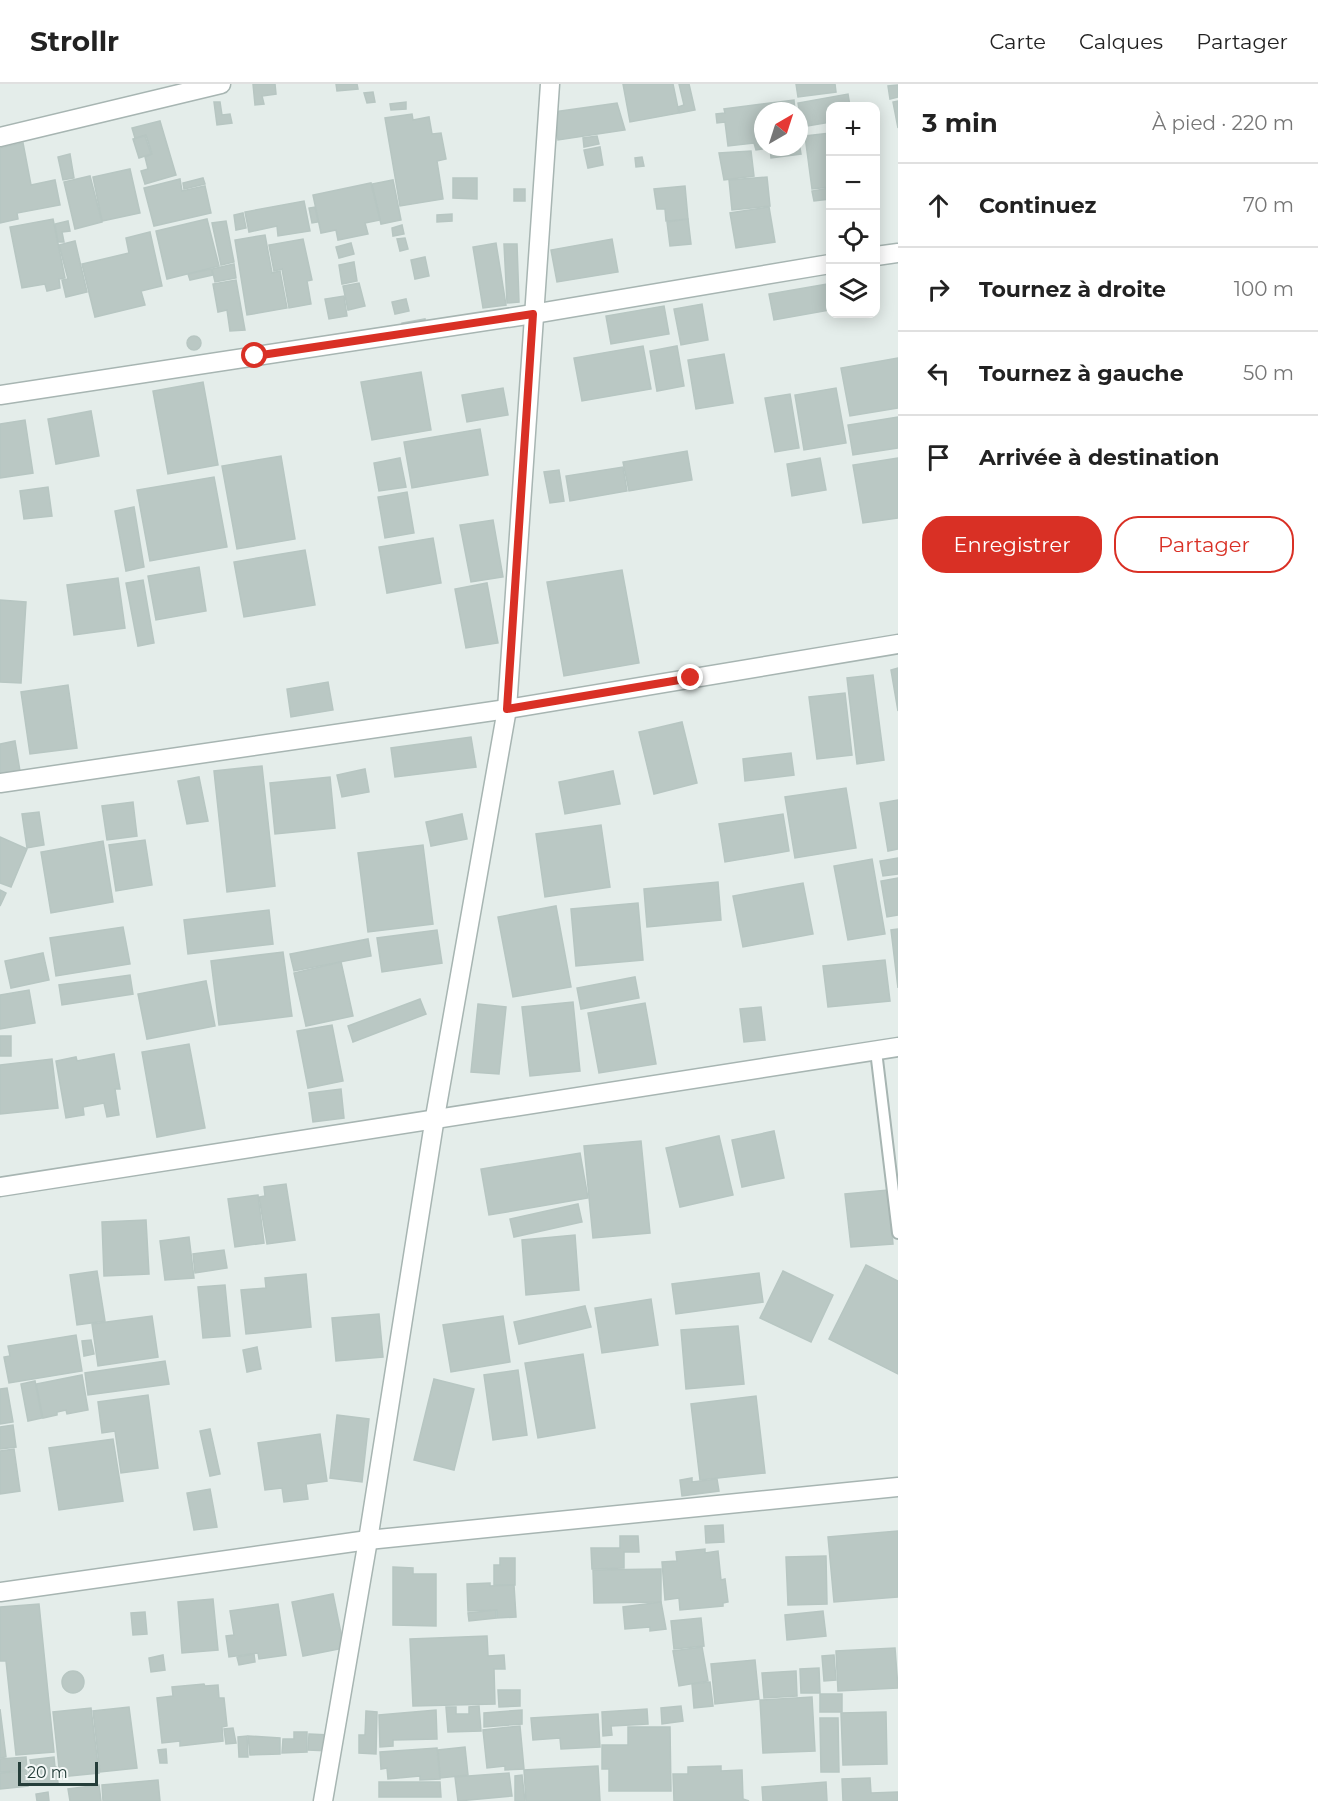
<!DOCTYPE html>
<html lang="fr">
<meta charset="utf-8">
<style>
:root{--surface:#fff;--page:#f6f6f6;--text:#222;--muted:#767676;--line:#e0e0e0;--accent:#d93025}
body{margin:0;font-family:Montserrat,sans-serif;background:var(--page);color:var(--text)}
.controls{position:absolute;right:18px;top:18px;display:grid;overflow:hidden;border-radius:12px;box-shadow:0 3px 15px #0003}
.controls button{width:54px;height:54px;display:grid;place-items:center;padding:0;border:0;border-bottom:2px solid var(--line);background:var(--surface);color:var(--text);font:30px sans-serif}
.compass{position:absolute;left:754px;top:18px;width:54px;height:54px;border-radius:50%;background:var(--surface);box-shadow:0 3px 15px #0003;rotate:39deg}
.scale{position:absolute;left:18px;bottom:15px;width:80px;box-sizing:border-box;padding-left:6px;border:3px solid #253e3a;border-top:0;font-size:16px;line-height:21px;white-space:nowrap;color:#253e3a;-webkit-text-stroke:4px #f5f9f8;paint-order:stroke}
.stop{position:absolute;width:18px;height:18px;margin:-14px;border:4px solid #d93025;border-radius:50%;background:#fff}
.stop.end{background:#d93025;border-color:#fff;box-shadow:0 2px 6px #0008}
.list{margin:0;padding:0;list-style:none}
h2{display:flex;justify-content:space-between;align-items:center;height:78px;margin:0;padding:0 24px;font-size:26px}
h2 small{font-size:20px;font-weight:400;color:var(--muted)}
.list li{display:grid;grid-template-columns:39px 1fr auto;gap:18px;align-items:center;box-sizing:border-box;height:84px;padding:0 24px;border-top:2px solid var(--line)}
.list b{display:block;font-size:22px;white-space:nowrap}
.list em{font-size:20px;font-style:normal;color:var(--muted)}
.actions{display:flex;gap:12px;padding:18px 24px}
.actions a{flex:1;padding:14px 0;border:2px solid var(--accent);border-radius:24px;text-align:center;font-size:21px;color:var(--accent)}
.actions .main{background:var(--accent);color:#fff}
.icon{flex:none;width:33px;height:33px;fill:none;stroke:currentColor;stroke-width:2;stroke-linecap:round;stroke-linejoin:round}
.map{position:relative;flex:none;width:898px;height:1717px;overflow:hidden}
header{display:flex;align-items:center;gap:36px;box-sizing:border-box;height:84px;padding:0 30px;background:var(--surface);border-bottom:2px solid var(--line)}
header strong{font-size:28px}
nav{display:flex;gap:33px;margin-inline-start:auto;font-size:21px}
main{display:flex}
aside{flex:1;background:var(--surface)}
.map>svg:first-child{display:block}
</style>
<header>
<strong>Strollr</strong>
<nav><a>Carte</a><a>Calques</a><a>Partager</a></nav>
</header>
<main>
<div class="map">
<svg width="898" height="1717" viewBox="0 0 898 1717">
<rect width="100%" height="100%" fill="#e4edea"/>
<g fill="#bac8c4" stroke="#b7c6c2" stroke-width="1.5">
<polygon points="253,0 275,0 276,10 262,12 264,20 255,21"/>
<polygon points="336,0 357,0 358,5 337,7"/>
<polygon points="623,0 673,0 679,29 630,38"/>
<polygon points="679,0 689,0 695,26 680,29 678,23 684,21"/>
<polygon points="796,0 835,0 836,8 798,13"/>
<polygon points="898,1 898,13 890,15 888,2"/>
<polygon points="373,8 375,18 367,19 364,9"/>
<polygon points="848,10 850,22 830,22 830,38 802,43 798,19"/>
<polygon points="794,16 795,27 763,27 763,63 799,63 799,58 801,70 771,74 770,64 756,66 754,59 728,62 725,38 717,39 716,30 725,29 724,25"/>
<polygon points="898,17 898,44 893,18"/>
<polygon points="214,18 220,18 222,31 230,30 232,39 217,41"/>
<polygon points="406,18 406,25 391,26 390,20"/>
<polygon points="617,19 625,46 558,56 554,28"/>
<polygon points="412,30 413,36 429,33 432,50 441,49 446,75 437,77 443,115 400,122 385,34"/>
<polygon points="160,37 176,91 145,100 141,87 148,85 145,73 152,70 146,51 135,54 132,44"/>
<polygon points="830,49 830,103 812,105 805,52"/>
<polygon points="145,52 151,70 139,74 133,55"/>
<polygon points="597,52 599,60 584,63 583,54"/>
<polygon points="23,59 31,101 55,96 60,121 17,129 18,135 0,139 0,64"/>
<polygon points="600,63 603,81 588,84 584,66"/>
<polygon points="751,67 754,92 724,96 719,69"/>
<polygon points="70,70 74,94 63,96 58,73"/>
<polygon points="642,73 644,82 636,83 635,74"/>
<polygon points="130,85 140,129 102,137 93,93"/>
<polygon points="90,92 102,138 75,145 64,98"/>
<polygon points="767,93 770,122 732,126 729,96"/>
<polygon points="203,94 205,100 184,105 183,99"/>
<polygon points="453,94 477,94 477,115 453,114"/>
<polygon points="180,95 182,107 205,102 211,129 154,142 144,104"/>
<polygon points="393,96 401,136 381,140 372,100"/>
<polygon points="371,99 380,136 365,139 368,150 338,156 336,146 321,149 313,111"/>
<polygon points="685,102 688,135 666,137 665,125 657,125 654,105"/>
<polygon points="830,104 830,115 814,117 812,107"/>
<rect x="514" y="105" width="11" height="12"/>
<polygon points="304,117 310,147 278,152 277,142 249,148 245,128"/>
<polygon points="315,123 318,138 312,139 309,124"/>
<polygon points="769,123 775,158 736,164 730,129"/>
<polygon points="243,129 246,144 236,146 234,131"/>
<polygon points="452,130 452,137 437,138 437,131"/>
<polygon points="53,135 65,194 59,195 60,204 47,207 45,200 22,204 10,143"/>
<polygon points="207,135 219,182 167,195 156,147"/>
<polygon points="688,135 691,160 670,162 667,138"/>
<polygon points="68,137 70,147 62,148 64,158 58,158 55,140"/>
<polygon points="226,137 234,178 221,181 212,139"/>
<polygon points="402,141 404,150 393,152 392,144"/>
<polygon points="150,148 162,202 141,207 145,221 95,233 82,180 129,169 126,154"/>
<polygon points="265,151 272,189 280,187 287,224 247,231 235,156"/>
<polygon points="405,154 408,165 400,167 397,155"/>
<polygon points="303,155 312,196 307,197 311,220 289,224 282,185 274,187 269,161"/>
<polygon points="612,155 618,188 557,198 551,166"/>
<polygon points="75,157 87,208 66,213 62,196 68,195 59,161"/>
<polygon points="351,159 354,170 339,174 336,163"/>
<polygon points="496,159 506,221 483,224 473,163"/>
<polygon points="504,160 517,160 519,218 507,219"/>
<polygon points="425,173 429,192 415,195 411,176"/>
<polygon points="354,178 357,197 342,200 339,181"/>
<polygon points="234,180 236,194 215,198 212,185"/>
<polygon points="211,185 213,191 190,196 188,190"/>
<polygon points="236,196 245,246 230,247 227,226 218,228 213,200"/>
<polygon points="359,199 365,222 348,226 343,202"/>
<polygon points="828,200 830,226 774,236 769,210"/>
<polygon points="344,212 347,232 329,235 325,215"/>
<polygon points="406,215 409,227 395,230 392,218"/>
<polygon points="702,220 708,256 681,261 674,225"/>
<polygon points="664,222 669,250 611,260 606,232"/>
<polygon points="425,235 426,245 403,248 402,239"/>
<circle cx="194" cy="259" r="7"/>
<polygon points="643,262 651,305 582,317 574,274"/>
<polygon points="677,262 684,302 657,307 650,267"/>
<polygon points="724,270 733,319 696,325 688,276"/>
<polygon points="898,274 898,324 850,332 841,284"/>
<polygon points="421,288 431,346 372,356 361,298"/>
<polygon points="203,298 218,381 168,390 153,307"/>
<polygon points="503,304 508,331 467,338 462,311"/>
<polygon points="836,304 846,359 804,366 795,311"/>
<polygon points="790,310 799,364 775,368 765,314"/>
<polygon points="91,327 99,372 56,380 48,335"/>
<polygon points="898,333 898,364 853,371 848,341"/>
<polygon points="25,336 33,389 0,394 0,340"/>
<polygon points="480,345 488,391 412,404 404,358"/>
<polygon points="687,367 692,396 629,407 623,378"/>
<polygon points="281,372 295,455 237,465 222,382"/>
<polygon points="400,374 406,403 379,407 374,379"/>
<polygon points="820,374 826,406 792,412 787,380"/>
<polygon points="898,374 898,434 863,439 853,381"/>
<polygon points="623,383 627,407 570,417 566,392"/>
<polygon points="559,386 564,417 550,419 544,388"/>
<polygon points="214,393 227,463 150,477 137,406"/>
<polygon points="48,403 52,432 24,435 20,407"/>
<polygon points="407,408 414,449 385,454 378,413"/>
<polygon points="134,423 144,483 126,487 115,427"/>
<polygon points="493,436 503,493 471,498 460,441"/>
<polygon points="433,454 441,499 387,509 379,463"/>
<polygon points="305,466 315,521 244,533 234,478"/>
<polygon points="199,483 206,527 156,536 148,492"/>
<polygon points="622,486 639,579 564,592 547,498"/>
<polygon points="118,494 125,544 74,551 67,501"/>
<polygon points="143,496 154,559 138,562 126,499"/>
<polygon points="487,499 498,559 466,564 455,505"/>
<polygon points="0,516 26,518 21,599 0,598"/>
<polygon points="898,584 898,627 891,586"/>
<polygon points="873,591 884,676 857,680 847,594"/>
<polygon points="328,598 333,626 291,633 287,605"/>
<polygon points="68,601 77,664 30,670 21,608"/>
<polygon points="845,609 852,671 817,675 809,613"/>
<polygon points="682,638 697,699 654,710 639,648"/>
<polygon points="471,653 476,683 395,693 391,664"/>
<polygon points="15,657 20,687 0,690 0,660"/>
<polygon points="791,669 794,691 745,697 743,675"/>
<polygon points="262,682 275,802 227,808 214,687"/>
<polygon points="365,685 369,708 342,713 337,691"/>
<polygon points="613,687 620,720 565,730 559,698"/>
<polygon points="199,693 208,737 187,740 178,697"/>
<polygon points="330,693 335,744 275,750 270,699"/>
<polygon points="846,704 856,764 795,774 785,713"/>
<polygon points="898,716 898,765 888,767 880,719"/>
<polygon points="133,718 137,752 107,756 102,722"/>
<polygon points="39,728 44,761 27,764 22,730"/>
<polygon points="462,730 467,755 431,762 426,738"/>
<polygon points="783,730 789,767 725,778 719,740"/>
<polygon points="601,741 610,803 545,813 536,750"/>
<polygon points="0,753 27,765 11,803 0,799"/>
<polygon points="145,756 152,801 116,807 109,761"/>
<polygon points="103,757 113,818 51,829 41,768"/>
<polygon points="423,761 433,840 368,848 358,769"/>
<polygon points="898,774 898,790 883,792 880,777"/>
<polygon points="872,775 885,850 848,856 834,782"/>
<polygon points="898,794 898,831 887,833 881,797"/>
<polygon points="718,798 721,836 647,843 644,805"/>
<polygon points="803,799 813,850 743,863 733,812"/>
<polygon points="0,806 6,809 0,822"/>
<polygon points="638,819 643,876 576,882 571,825"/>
<polygon points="556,822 571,903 513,913 498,833"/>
<polygon points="269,826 273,860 188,870 184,836"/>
<polygon points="123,843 130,880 56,892 50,854"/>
<polygon points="898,845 898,904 891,846"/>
<polygon points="437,846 442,879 382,888 377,854"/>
<polygon points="368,855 371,872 294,887 290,870"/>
<polygon points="283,868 292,932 219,941 211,877"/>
<polygon points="43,869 49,896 11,904 5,877"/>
<polygon points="885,876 890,917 828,923 823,882"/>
<polygon points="341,878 353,932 306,942 294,889"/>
<polygon points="130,891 133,910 62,921 59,901"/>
<polygon points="635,893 639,914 581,925 577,904"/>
<polygon points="206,897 215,942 147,955 138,910"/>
<polygon points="29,906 35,939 0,945 0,911"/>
<polygon points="420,915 426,930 353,958 348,942"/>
<polygon points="573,918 580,987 530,992 522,923"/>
<polygon points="645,919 656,980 599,989 588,929"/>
<polygon points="478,920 506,923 499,990 471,988"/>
<polygon points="761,923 765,956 744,958 740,925"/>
<polygon points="332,941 343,997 308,1004 297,947"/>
<rect x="0" y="952" width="11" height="20"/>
<polygon points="189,960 205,1044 157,1053 142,968"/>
<polygon points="114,970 120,1005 115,1005 119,1031 107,1033 104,1019 83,1023 84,1031 66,1034 56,977 76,973 77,977"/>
<polygon points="52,975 58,1024 0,1030 0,981"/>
<polygon points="341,1005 344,1034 313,1038 309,1009"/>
<polygon points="774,1047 784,1094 742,1103 732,1056"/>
<polygon points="719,1052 733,1111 680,1123 666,1064"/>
<polygon points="641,1057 650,1149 593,1154 584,1062"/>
<polygon points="580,1069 588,1114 489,1131 481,1085"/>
<polygon points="286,1100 295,1156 267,1160 259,1113 265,1112 264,1103"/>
<polygon points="888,1106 893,1160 851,1163 845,1110"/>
<polygon points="258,1111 264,1159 235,1163 228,1115"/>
<polygon points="578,1120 582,1138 514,1153 510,1135"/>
<polygon points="146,1136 149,1190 104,1192 102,1138"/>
<polygon points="575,1151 579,1206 526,1211 522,1156"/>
<polygon points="189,1153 194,1194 165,1196 160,1157"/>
<polygon points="224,1166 227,1184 195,1189 193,1170"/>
<polygon points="866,1181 898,1197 898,1290 829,1255"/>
<polygon points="97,1187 105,1237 77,1241 70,1191"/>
<polygon points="783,1187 833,1211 811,1258 760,1234"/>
<polygon points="759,1189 763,1218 676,1230 672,1200"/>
<polygon points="306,1190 311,1243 246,1250 241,1206 266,1204 265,1194"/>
<polygon points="225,1201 230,1252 203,1254 198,1203"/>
<polygon points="651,1215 658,1261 602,1269 595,1224"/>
<polygon points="585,1222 591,1243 519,1260 514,1238"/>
<polygon points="379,1230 383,1273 336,1277 332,1234"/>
<polygon points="152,1232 158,1273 98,1282 92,1240"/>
<polygon points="503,1232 510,1278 451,1288 443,1241"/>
<polygon points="738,1242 744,1300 686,1305 681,1246"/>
<polygon points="76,1251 82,1287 9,1299 4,1273 10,1272 8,1262"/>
<polygon points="91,1256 94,1270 84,1272 82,1257"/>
<polygon points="257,1263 261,1285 247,1288 243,1266"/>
<polygon points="583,1270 595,1344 538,1354 525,1279"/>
<polygon points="165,1277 169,1300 88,1311 85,1289"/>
<polygon points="518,1286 527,1351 493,1356 484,1291"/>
<polygon points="82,1291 88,1326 67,1330 66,1326 57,1328 57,1331 43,1334 36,1300"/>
<polygon points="434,1295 474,1305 454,1386 414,1376"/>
<polygon points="35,1297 42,1334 28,1337 21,1300"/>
<polygon points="7,1304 13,1338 0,1340 0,1305"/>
<polygon points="148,1311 158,1384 121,1389 115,1347 102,1349 98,1318"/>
<polygon points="756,1312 765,1389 700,1396 691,1320"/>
<polygon points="337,1331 369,1335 362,1398 330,1394"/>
<polygon points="13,1341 16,1363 0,1365 0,1343"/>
<polygon points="210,1345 220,1390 210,1392 200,1347"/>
<polygon points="320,1350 327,1397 306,1400 308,1415 284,1418 282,1404 265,1406 258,1359"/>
<polygon points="113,1355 123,1417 59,1426 49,1364"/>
<polygon points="14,1365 20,1407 0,1410 0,1367"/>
<polygon points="692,1394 692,1398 717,1395 719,1407 682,1412 680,1396"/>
<polygon points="210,1405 217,1443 194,1446 187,1409"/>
<polygon points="723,1441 724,1458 706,1459 705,1442"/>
<polygon points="898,1447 898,1513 834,1518 828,1453"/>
<polygon points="620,1452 638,1452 639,1468 624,1468 624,1484 592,1485 591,1464 620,1464"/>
<polygon points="705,1465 705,1469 718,1467 721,1496 725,1495 728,1518 723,1519 723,1522 680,1526 679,1514 665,1516 662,1478 677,1477 676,1468"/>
<polygon points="826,1472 827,1520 788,1521 786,1473"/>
<polygon points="500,1474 515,1474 515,1501 494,1501 494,1481 500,1481"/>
<polygon points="393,1483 413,1484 413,1490 436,1490 436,1542 393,1541"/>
<polygon points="661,1485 661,1518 594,1519 593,1486"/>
<polygon points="490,1499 490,1502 514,1501 516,1533 497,1534 497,1526 468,1527 467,1500"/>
<polygon points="333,1510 344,1564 303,1572 292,1518"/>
<polygon points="213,1515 218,1566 182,1569 178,1518"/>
<polygon points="661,1518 666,1545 650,1547 650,1543 625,1545 623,1523"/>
<polygon points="39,1520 54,1668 16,1671 6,1577 0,1577 0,1523"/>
<polygon points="278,1520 286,1571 259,1575 258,1569 229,1573 226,1552 234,1551 230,1527"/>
<polygon points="496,1526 496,1534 469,1537 468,1529"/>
<polygon points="823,1527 826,1552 787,1556 785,1531"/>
<polygon points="145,1528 147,1550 133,1551 131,1529"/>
<polygon points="701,1534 704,1562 674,1565 671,1537"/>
<polygon points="487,1552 488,1572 504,1571 505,1585 494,1585 495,1620 413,1622 410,1555"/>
<polygon points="702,1563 708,1597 679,1602 673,1567"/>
<polygon points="895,1564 898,1604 838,1607 836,1567"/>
<polygon points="254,1570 255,1578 239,1581 237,1573"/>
<polygon points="163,1571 165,1586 151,1588 149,1574"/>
<polygon points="834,1571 836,1596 824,1597 822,1572"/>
<polygon points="755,1576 759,1615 715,1620 711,1580"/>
<polygon points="819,1584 820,1609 801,1609 800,1585"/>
<polygon points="796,1587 797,1612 764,1614 762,1589"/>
<circle cx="73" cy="1598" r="11"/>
<polygon points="710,1598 713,1622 694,1624 692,1600"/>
<polygon points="204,1600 205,1602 218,1601 219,1614 224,1614 227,1642 222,1643 223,1657 180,1662 180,1657 162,1659 157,1614 173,1612 172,1603"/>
<polygon points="498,1606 520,1606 520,1622 499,1623"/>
<rect x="820" y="1610" width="22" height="18"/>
<polygon points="812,1613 815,1667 763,1669 760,1616"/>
<polygon points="479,1622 481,1647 448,1648 446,1623 456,1623 456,1630 469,1630 469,1623"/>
<polygon points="681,1622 683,1637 662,1640 661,1624"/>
<polygon points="129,1623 137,1684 100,1688 93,1627"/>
<polygon points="91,1624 99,1689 60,1693 53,1628"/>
<polygon points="0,1625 6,1673 0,1674"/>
<polygon points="647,1625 648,1640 611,1642 612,1651 603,1652 602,1628"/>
<polygon points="436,1626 437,1655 393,1656 393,1662 380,1663 379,1631"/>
<polygon points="522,1626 522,1640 484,1643 484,1629"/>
<polygon points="366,1627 377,1628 376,1670 359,1669 359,1651 365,1651"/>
<polygon points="886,1628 887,1680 843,1681 841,1629"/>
<polygon points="598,1630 600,1663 561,1665 560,1654 533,1656 531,1634"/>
<polygon points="820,1634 838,1634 839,1688 821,1688"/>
<polygon points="520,1642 524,1685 505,1686 505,1682 487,1684 483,1646"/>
<polygon points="628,1643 670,1643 671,1707 609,1707 609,1685 602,1685 602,1661 628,1661"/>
<polygon points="233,1644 236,1659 226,1660 224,1645"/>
<polygon points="294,1648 307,1648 307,1668 282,1669 283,1655 294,1655"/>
<polygon points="309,1650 330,1651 330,1667 308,1666"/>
<polygon points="247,1652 248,1673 239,1673 238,1653"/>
<polygon points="248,1652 280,1654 280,1670 250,1671"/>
<polygon points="465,1663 468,1691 440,1694 438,1666"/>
<polygon points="437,1664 440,1695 420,1696 420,1692 388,1695 387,1684 381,1685 380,1668"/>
<polygon points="166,1665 167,1679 160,1679 158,1666"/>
<polygon points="26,1673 27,1686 0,1688 0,1675"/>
<polygon points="54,1673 55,1683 32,1685 30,1676"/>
<polygon points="598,1682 600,1717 526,1717 524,1686"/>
<polygon points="721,1682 721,1687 742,1686 743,1715 749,1717 674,1717 673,1690 688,1690 688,1683"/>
<polygon points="56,1683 58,1699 29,1701 28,1686"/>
<polygon points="26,1687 28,1702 0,1705 0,1689"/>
<polygon points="509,1689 512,1712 458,1717 455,1693"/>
<polygon points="522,1691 525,1717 515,1717 515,1692"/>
<polygon points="870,1694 871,1709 898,1708 898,1717 843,1717 842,1695"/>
<polygon points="158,1696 160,1717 103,1717 102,1701"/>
<polygon points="379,1698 440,1698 441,1713 379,1713"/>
<polygon points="826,1698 827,1717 763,1717 762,1703"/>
<polygon points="99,1701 101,1717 70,1717 68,1705"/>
<polygon points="48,1708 49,1717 37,1717 36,1710"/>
</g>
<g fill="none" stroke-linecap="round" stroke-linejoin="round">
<g stroke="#a7b5b2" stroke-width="14">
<polyline id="lane" points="876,967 898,1149"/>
</g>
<g stroke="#a7b5b2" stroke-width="21">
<g id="street">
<polyline points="0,53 221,0"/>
<polyline points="876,172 898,169"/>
<polyline points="0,311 533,230 830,180"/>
<polyline points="0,699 507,625 898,560"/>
<polyline points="0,1103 898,963"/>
<polyline points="0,1508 368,1456 898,1403"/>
<polyline points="323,1717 368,1456 435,1033 507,625 550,0"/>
</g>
</g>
<use href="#lane" stroke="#fff" stroke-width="10"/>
<use href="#street" stroke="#fff" stroke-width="18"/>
</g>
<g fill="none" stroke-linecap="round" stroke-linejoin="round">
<polyline stroke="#d93025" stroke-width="8" points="255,272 533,230 507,625 691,594"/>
</g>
</svg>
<div class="controls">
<button>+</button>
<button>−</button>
<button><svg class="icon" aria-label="locate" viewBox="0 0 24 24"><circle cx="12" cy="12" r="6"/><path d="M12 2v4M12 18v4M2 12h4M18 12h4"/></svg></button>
<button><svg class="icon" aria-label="layers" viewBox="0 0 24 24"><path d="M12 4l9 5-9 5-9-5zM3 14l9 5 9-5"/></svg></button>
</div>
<svg class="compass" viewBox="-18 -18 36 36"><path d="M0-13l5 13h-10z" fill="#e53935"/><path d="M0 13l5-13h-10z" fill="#767676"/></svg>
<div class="scale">20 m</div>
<div class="stop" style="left:255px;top:272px"></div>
<div class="stop end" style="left:691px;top:594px"></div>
</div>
<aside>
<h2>3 min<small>À pied · 220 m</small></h2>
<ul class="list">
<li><svg class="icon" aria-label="ahead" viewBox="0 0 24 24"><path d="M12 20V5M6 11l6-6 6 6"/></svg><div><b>Continuez</b></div><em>70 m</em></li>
<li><svg class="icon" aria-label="right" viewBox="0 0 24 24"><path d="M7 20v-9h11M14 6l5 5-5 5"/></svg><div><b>Tournez à droite</b></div><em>100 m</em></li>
<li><svg class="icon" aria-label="left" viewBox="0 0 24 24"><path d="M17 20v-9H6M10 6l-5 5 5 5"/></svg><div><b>Tournez à gauche</b></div><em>50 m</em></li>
<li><svg class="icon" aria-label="arrive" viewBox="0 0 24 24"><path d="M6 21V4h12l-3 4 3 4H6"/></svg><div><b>Arrivée à destination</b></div></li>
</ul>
<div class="actions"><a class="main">Enregistrer</a><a>Partager</a></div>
</aside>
</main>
